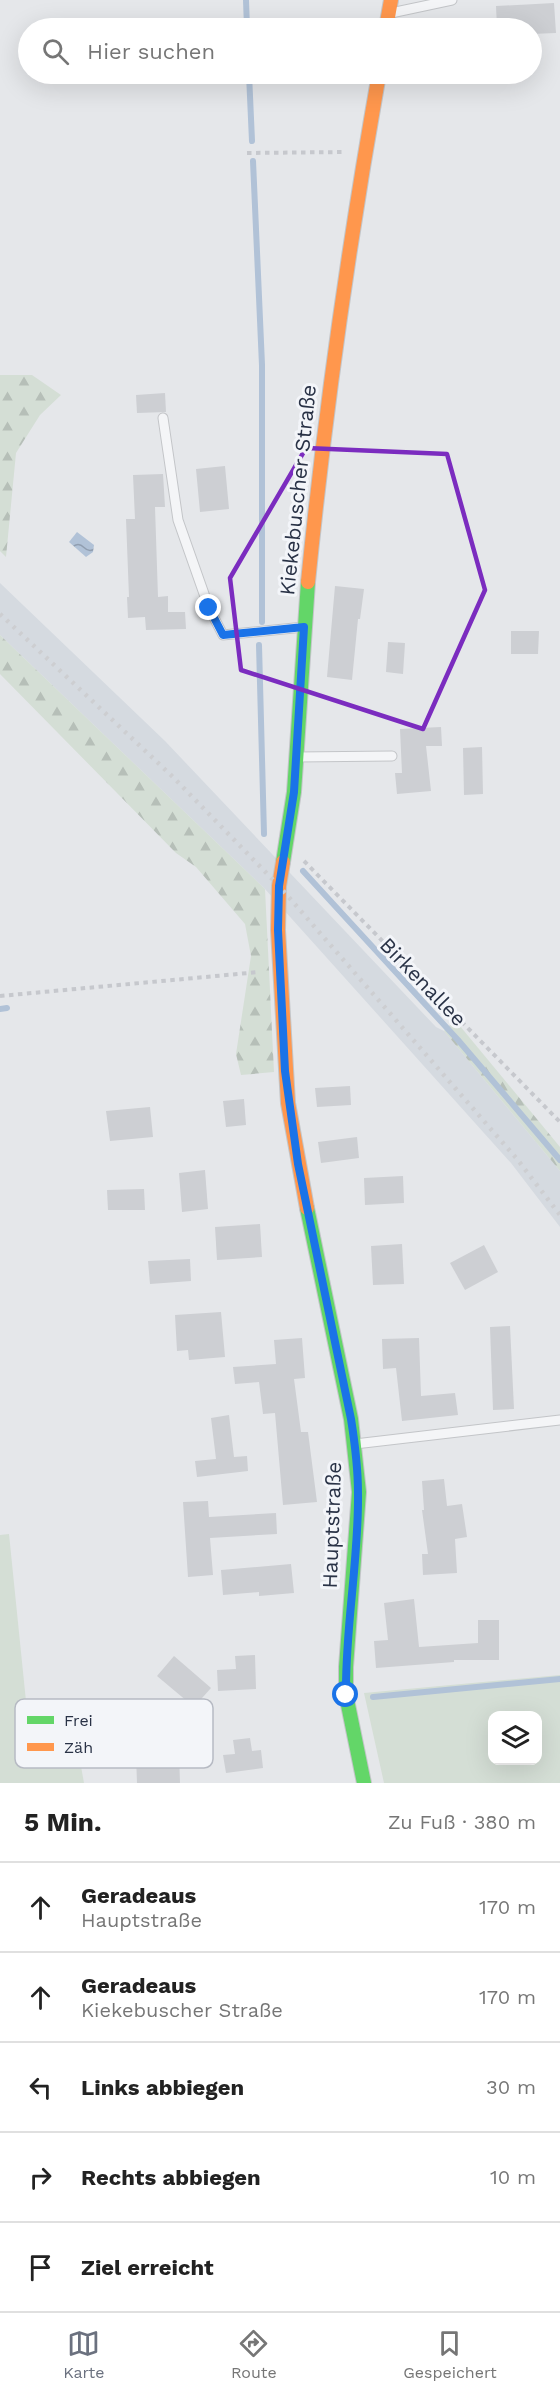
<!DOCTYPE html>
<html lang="de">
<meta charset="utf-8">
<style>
:root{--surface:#fff;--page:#f2f2f2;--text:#222;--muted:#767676;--line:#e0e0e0;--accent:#6b717f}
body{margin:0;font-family:"Work Sans",sans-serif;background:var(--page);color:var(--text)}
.controls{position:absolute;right:18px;bottom:18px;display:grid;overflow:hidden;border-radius:12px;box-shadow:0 6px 24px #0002}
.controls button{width:54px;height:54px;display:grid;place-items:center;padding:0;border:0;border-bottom:2px solid var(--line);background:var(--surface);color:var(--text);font:30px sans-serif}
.stop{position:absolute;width:18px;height:18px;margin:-14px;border:4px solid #1a73e8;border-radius:50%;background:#fff}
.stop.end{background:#1a73e8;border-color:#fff;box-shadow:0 2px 6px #0008}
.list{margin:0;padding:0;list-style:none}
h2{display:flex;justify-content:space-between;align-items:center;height:78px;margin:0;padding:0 24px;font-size:26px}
h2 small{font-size:20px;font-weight:400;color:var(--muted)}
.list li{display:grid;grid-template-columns:39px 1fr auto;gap:18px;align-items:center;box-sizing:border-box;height:90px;padding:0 24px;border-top:2px solid var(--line)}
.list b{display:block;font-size:22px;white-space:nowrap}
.list p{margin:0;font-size:20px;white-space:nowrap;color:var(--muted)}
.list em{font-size:20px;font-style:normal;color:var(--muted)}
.icon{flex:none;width:33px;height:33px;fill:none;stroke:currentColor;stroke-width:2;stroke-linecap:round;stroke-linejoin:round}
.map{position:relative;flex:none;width:560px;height:1783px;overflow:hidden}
.search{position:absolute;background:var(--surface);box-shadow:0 6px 24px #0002;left:18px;right:18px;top:18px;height:66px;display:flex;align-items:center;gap:15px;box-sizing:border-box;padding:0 21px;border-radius:33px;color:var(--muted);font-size:22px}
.sheet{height:528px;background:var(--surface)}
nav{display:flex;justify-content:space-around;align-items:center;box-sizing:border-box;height:84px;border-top:2px solid var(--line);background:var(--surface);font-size:16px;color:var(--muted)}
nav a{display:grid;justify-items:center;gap:3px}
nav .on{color:var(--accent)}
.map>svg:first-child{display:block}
</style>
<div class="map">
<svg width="560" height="1783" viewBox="0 0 560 1783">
<defs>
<pattern id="forest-firs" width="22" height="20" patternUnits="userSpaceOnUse" patternTransform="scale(1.5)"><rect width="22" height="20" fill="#d4ded5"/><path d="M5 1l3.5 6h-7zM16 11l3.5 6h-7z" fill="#b6bfb8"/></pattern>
<pattern id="water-waves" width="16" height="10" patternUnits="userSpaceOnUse" patternTransform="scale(1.5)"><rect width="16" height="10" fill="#b1c2d7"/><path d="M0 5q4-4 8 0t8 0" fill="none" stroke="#909eb0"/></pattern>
</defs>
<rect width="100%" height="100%" fill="#e5e7ea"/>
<polygon fill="#d5dae0" points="0,583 165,741 436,1027 444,1031 560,1171 560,1227 511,1163 265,889 0,635"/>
<g fill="#d4ded5" fill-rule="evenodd">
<polygon points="9,1534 28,1721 72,1716 84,1783 0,1783 0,1535"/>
<path d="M 560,1675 L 560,1783 L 384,1783 L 364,1693 ZM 492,1716 L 538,1716 L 538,1760 L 492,1760 Z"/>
</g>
<g fill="url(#forest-firs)">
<polygon points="0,375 32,375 61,395 40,415 16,453 6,557 0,551"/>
<polygon points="0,635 265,889 274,1072 241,1075 236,1054 251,956 245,924 196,867 176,853 0,674"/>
<polygon points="455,1020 560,1147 560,1171 444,1031"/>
</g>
<polygon fill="url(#water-waves)" points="77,532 94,545 93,552 86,557 69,542"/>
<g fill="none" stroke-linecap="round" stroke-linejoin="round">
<g stroke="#b1c2d7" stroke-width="6">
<polyline points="246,0 247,28"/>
<polyline points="249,74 252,141"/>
<polyline points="253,161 262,365 262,622"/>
<polyline points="259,645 264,834"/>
<polyline points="303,871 458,1040 560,1160"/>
<polyline points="0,1009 7,1008"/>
<polyline points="373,1697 560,1679"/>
</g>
</g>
<g fill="#cdcfd3">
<polygon points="554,3 556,33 531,34 531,28 497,28 496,6"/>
<polygon points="165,393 166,412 137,413 136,395"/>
<polygon points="225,466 229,509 200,512 196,469"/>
<polygon points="163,474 165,507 155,507 158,597 168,596 168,612 185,612 186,629 146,630 145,617 128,618 127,597 129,597 126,519 135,519 133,475"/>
<polygon points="335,586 364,589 360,619 358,619 352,680 327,677"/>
<polygon points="511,631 539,631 538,654 511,654"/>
<polygon points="388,642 405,643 403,674 386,672"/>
<polygon points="441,727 442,746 426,746 431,791 397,794 395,773 402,773 400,729"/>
<polygon points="482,747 483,794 464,795 463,748"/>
<polygon points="350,1086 351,1105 317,1107 315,1088"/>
<polygon points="244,1099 246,1125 226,1127 223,1101"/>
<polygon points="150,1107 153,1137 110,1141 106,1111"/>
<polygon points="357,1137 359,1158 321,1163 318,1142"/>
<polygon points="205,1170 208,1209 182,1212 179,1173"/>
<polygon points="403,1176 404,1203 365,1205 364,1178"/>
<polygon points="144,1189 145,1210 108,1210 107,1190"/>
<polygon points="260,1224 262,1257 217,1260 215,1227"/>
<polygon points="402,1244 404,1284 373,1285 371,1246"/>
<polygon points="484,1245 498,1272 465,1290 450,1263"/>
<polygon points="190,1259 191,1281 150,1284 148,1261"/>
<polygon points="221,1312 225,1357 189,1360 188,1350 177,1351 175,1315"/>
<polygon points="510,1326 514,1409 493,1410 490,1327"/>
<polygon points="302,1338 305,1378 294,1379 301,1432 308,1432 317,1502 283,1505 275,1413 263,1414 259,1382 235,1384 233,1367 276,1364 274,1340"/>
<polygon points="419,1338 421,1396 455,1393 458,1415 402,1421 396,1368 383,1369 382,1339"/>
<polygon points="229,1415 234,1457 247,1456 248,1471 197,1477 195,1461 216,1459 211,1418"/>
<polygon points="444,1479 447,1506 462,1504 467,1537 455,1539 457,1573 423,1575 422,1554 428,1554 422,1510 424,1510 422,1481"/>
<polygon points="208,1501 209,1517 276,1513 277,1534 210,1538 213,1575 188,1577 183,1502"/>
<polygon points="291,1564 294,1593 259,1596 259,1592 223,1595 221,1570"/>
<polygon points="414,1599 419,1647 478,1643 478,1620 499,1620 499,1660 454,1660 454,1662 376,1668 374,1641 388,1640 384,1603"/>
<polygon points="255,1655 256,1689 218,1691 217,1670 236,1669 235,1656"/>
<polygon points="174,1656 211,1688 194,1707 157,1676"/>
<polygon points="178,1721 180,1783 137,1783 135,1728 156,1727 156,1722"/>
<polygon points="250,1738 252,1751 261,1750 263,1768 226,1773 223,1755 235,1754 233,1740"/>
</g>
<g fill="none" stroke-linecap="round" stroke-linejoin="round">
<g stroke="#c3c5c8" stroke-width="11">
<g id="lane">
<polyline points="391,13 452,0"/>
<polyline points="163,418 178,520 209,608 223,635 304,627"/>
<polyline points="297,757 392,756"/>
<polyline points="355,1444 560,1420"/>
</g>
</g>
<g stroke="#c3c5c8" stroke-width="16">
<g id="fast">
<polyline points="283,862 294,792 308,582"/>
<polyline points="307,1208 351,1419 359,1492 346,1667 346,1695 364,1783"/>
</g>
</g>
<g stroke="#c3c5c8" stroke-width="16">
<g id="slow">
<polyline points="386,28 391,0"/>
<path d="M 308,582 C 325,411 349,243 379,74"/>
<polyline points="283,862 279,886 278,930 288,1103 307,1208"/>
</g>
</g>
<g stroke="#c6c8cd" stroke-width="4" stroke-dasharray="4.5 4.5" stroke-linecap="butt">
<polyline points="247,153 345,152"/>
<polyline points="304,861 560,1122"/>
<polyline points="0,996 259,972"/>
</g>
<use href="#lane" stroke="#f4f5f7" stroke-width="9"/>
<use href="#fast" stroke="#63d668" stroke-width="14"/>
<use href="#slow" stroke="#ff974d" stroke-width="14"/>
<polyline stroke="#cdced1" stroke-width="4.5" stroke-dasharray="3 6" stroke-linecap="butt" points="0,614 173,777 279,886 517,1159 560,1215"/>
</g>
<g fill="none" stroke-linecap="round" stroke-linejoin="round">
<path stroke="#1a73e8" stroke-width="8" d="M 209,608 L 223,635 L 304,627 L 294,792 L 279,886 L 278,930 L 285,1071 L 298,1164 L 351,1419 C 355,1444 358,1468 358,1493 C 359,1560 345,1627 346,1695"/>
</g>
<path fill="none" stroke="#7b2cbf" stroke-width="4.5" stroke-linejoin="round" d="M 306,448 L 447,454 L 485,590 L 423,729 L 241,670 L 230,578 Z"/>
<g text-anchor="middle" stroke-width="6" stroke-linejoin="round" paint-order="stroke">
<g font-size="21" fill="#293246" stroke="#f3f5f9">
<text transform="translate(298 490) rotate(-84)" y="7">Kiekebuscher Straße</text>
<text transform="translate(423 982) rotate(46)" y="7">Birkenallee</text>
<text transform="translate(332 1525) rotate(-88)" y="7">Hauptstraße</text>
</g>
</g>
<rect x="15" y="1699" width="198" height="69" rx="9" fill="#f3f5f9" stroke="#b6bac3" stroke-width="1.5"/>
<rect x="27" y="1716" width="27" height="8" fill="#63d668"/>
<rect x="27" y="1743" width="27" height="8" fill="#ff974d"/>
<g font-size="16" fill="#293246">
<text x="64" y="1726">Frei</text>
<text x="64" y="1753">Zäh</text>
</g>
</svg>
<div class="controls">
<button><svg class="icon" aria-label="layers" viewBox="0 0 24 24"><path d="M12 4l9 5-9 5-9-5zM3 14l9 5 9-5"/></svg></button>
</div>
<div class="stop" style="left:346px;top:1695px"></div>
<div class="stop end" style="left:209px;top:608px"></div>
<div class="search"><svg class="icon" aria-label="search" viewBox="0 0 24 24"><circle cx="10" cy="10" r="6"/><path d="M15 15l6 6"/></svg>Hier suchen</div>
</div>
<section class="sheet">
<h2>5 Min.<small>Zu Fuß · 380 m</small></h2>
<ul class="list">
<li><svg class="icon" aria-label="ahead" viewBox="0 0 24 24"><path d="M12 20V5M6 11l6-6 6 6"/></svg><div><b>Geradeaus</b><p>Hauptstraße</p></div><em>170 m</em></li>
<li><svg class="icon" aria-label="ahead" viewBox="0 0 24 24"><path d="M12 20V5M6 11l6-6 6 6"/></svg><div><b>Geradeaus</b><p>Kiekebuscher Straße</p></div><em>170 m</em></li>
<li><svg class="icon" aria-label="left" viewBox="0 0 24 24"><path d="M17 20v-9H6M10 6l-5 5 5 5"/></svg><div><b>Links abbiegen</b></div><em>30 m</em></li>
<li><svg class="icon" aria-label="right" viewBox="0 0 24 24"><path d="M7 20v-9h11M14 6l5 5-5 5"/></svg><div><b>Rechts abbiegen</b></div><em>10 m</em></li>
<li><svg class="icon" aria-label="arrive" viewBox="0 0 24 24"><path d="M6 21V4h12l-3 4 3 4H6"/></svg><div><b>Ziel erreicht</b></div></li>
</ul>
</section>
<nav>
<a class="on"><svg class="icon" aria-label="map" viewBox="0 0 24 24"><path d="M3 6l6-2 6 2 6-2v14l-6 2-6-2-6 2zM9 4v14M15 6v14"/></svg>Karte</a>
<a><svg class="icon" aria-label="directions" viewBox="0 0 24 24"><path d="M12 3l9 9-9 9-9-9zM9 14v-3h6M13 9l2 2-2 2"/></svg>Route</a>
<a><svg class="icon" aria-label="saved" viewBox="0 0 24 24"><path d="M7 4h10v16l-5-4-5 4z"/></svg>Gespeichert</a>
</nav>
